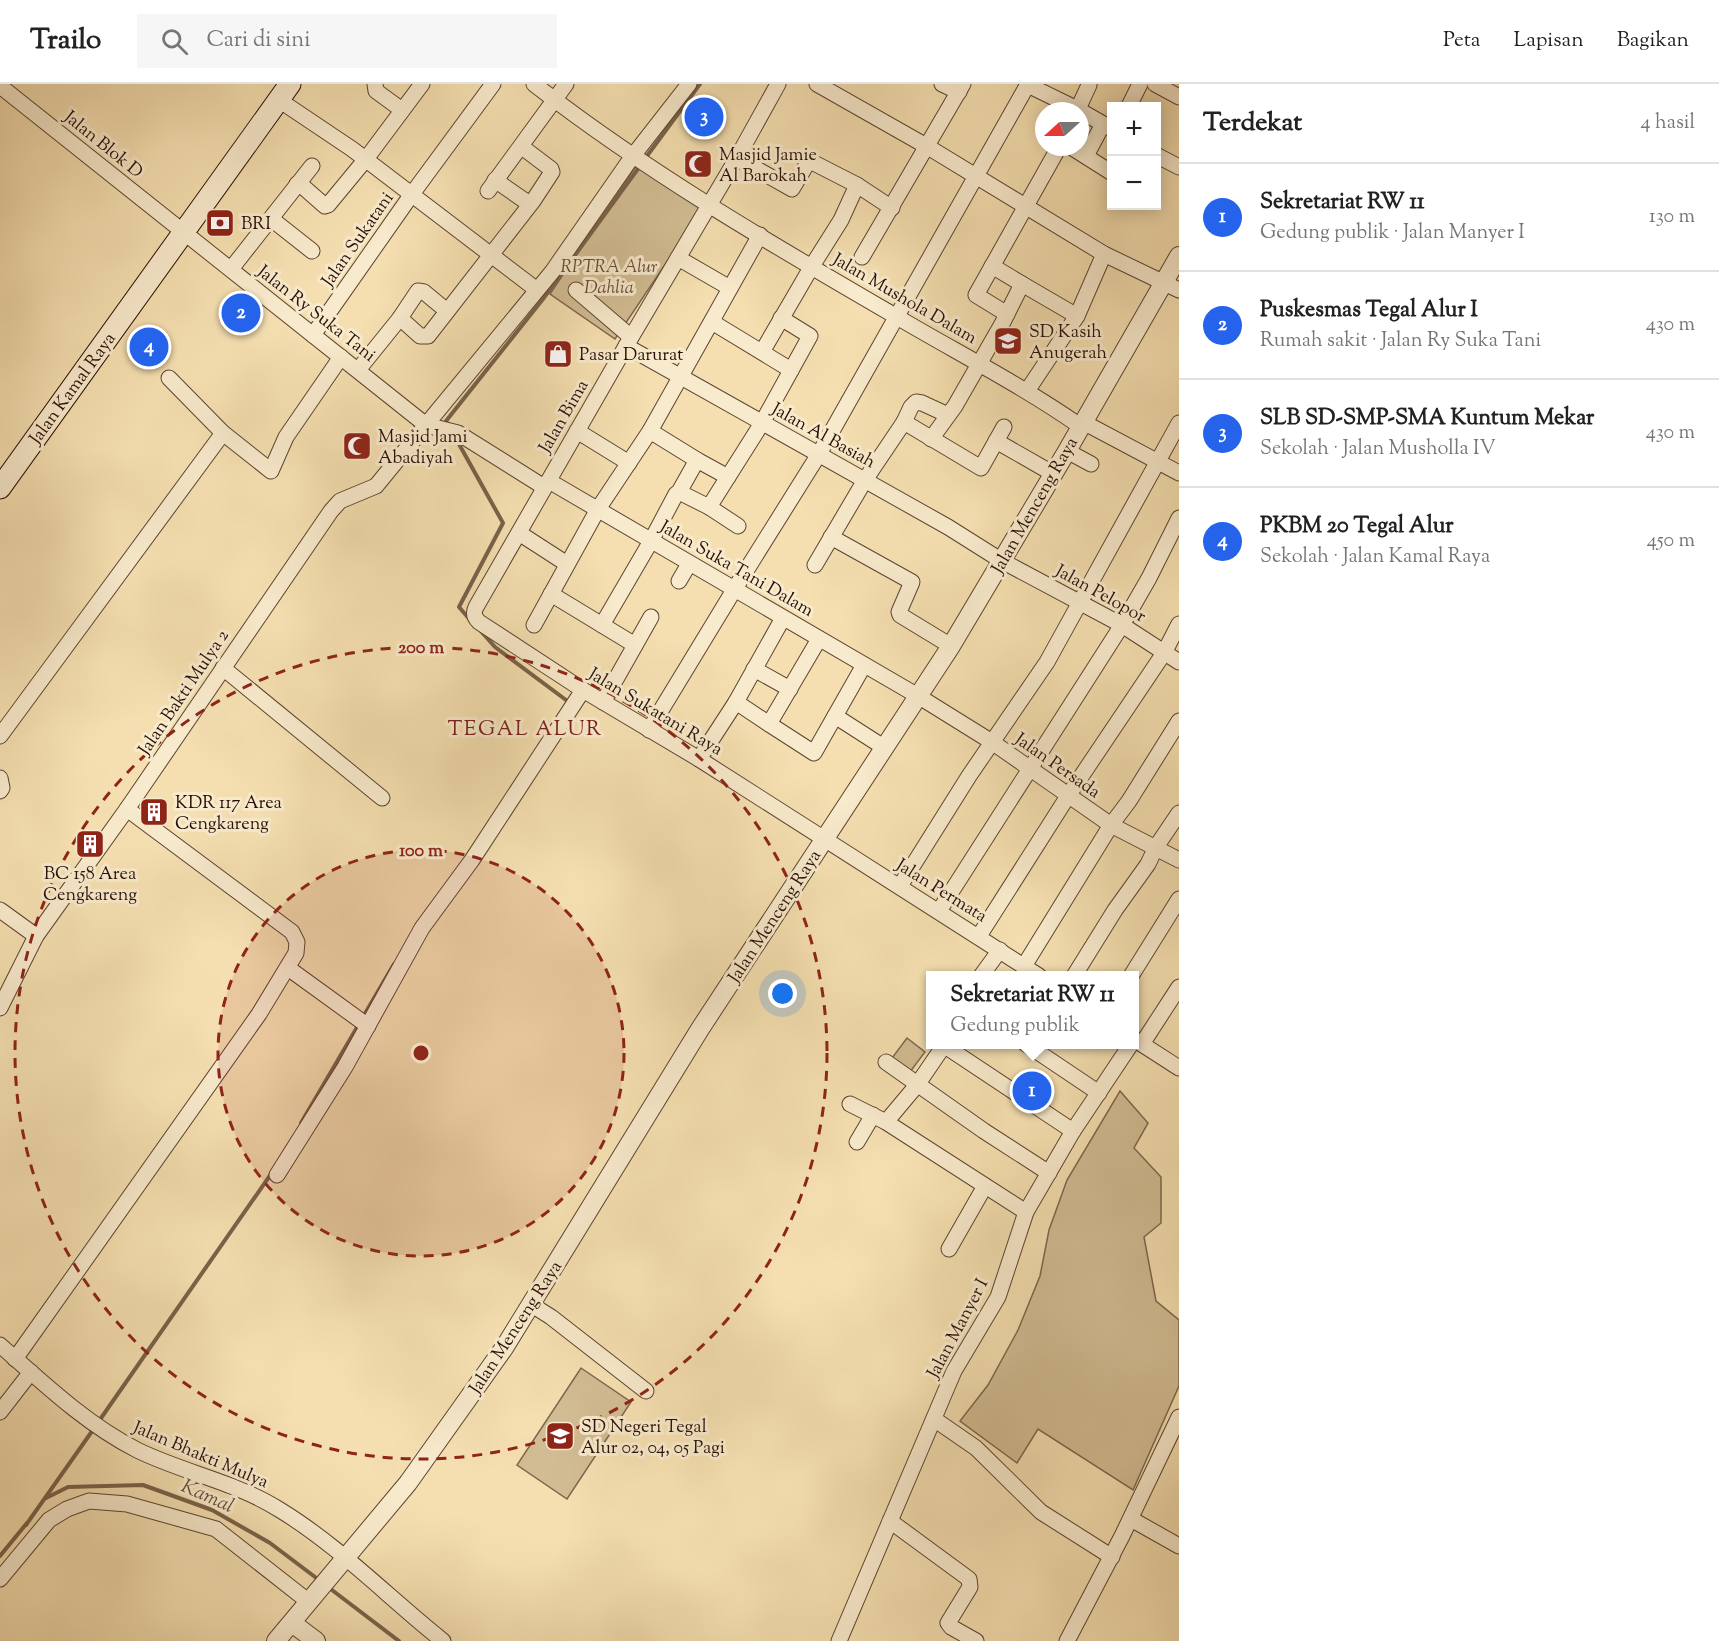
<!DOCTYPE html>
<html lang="id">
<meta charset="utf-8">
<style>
:root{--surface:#fff;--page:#f6f6f6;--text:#222;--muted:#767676;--line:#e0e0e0;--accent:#2563eb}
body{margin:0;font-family:"Sorts Mill Goudy",serif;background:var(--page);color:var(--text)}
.controls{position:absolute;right:18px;top:18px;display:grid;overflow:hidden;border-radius:0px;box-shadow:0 3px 15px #0003}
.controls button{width:54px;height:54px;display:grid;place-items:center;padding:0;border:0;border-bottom:2px solid var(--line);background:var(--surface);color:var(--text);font:30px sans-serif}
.compass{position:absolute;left:1035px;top:18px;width:54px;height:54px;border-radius:50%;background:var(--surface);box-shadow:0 3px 15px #0003;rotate:249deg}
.you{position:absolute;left:783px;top:910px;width:21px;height:21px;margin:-15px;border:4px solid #fff;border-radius:50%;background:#1a73e8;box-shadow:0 0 0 9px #1a73e833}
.badge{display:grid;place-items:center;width:39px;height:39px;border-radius:50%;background:var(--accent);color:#fff;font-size:20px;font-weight:700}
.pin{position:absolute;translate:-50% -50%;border:3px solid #fff;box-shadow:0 2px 6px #0006}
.popup{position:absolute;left:926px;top:887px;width:213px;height:78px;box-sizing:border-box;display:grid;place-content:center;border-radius:0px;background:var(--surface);filter:drop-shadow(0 2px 4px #0005);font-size:20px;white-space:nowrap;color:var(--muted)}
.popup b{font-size:22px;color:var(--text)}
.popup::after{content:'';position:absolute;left:50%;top:100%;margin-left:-12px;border:12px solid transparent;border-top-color:var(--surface)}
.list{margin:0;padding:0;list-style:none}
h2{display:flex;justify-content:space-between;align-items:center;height:78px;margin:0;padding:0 24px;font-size:26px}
h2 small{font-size:20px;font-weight:400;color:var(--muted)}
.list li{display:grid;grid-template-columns:39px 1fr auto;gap:18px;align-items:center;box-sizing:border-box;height:108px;padding:0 24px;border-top:2px solid var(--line)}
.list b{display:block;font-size:22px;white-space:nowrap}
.list p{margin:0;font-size:20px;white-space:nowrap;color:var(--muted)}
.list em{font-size:20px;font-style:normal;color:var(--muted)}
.icon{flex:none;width:33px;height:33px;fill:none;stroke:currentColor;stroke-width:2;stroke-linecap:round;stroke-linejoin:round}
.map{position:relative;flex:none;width:1179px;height:1557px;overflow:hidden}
header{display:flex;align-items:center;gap:36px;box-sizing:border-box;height:84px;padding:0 30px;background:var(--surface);border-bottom:2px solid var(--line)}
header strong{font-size:28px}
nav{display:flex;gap:33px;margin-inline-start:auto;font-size:21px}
.search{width:420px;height:54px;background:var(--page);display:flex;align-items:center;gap:15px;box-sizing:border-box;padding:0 21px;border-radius:0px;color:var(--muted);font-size:22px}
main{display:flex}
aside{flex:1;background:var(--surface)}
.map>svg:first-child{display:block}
</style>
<header>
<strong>Trailo</strong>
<div class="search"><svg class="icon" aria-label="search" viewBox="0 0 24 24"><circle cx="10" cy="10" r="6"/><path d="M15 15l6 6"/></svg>Cari di sini</div>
<nav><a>Peta</a><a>Lapisan</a><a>Bagikan</a></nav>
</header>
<main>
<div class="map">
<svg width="1179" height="1557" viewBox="0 0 1179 1557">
<rect width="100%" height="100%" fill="#f5dfb0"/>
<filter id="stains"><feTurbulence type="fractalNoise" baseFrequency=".00333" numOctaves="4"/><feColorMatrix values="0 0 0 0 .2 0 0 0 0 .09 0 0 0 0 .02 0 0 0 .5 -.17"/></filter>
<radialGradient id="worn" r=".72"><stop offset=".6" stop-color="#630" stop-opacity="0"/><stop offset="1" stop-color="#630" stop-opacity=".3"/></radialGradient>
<g fill="#d2bc93" stroke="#7d664d" stroke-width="1.5">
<polygon points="638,79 703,124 615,255 550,210"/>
<polygon points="907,954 925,968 907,992 889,978"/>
<polygon points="1120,1007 1148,1039 1134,1064 1161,1093 1161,1139 1144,1153 1156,1217 1179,1236 1179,1302 1133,1406 1038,1345 1017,1379 960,1337 988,1301 1018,1246 1040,1192 1049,1146 1067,1096"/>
<polygon points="581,1284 631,1318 567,1415 517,1381"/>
</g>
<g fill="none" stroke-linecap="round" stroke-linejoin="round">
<g stroke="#79624a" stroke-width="4">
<polyline points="644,76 700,0"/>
<polyline points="449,342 446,337 543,215 640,82"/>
<polyline points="455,353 503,439 459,523 471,537"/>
<polyline points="478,544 495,563 570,619"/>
<polyline points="363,933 394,880"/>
<polyline points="301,1039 359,940"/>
<polyline points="99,1337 271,1090"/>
<polyline points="46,1414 68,1403 143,1401 212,1426 270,1459 319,1496"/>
<polyline points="26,1441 95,1343"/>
<polyline points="0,1472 27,1439"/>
<polyline points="328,1503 399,1557"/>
</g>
<g stroke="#5b4431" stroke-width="17">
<g id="minor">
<polyline points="375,0 376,7 402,26"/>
<path d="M 534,0 C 647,88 773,161 897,233 C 958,269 1021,301 1080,342"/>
<path d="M 778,0 L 737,74 L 626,262 L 476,523 C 473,529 474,533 479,538 L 583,606 L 699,675 L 1039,892"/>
<polyline points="817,0 928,63 1104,170 1179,206"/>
<polyline points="942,0 959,8"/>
<polyline points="1155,0 1179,13"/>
<polyline points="1028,1 1077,25 1112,45"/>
<polyline points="0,2 426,341 376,402 340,417 331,427 127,725 36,852 0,924"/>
<polyline points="279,16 352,65 537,206"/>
<polyline points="1129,22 1140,0"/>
<polyline points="1077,27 1089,1"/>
<polyline points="1071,63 1112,89"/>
<polyline points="1156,71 1179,83"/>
<polyline points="1086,72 1103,40"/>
<polyline points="737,74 792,105 807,80 812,78 857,101 892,124"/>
<polyline points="495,96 528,119 530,119"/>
<polyline points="297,100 300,100 325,122 328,121 366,75 422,0"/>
<polyline points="488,107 566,0"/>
<polyline points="273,133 274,137 312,167"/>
<polyline points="862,173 963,0"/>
<polyline points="678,174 730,204"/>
<polyline points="992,182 1022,200"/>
<polyline points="231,185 312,82"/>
<polyline points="576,206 631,253"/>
<polyline points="1007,230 976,211 1059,63"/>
<polyline points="400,234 420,252 428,252 533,117 552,88 551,85 522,63"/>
<polyline points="712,238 791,286"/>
<polyline points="313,251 412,110 493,0"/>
<polyline points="626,262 948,443 1002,477 1122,541 1179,578"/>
<polyline points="762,268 812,182 841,136 857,101"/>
<polyline points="358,286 400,234 418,207 424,208 447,227"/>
<polyline points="169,294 223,349 271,387 286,353 341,273"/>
<polyline points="1027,307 1077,232 1104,170"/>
<polyline points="904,338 911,323 916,318 922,319 948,331"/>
<polyline points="1083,338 1179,389"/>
<polyline points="577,347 629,379"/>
<polyline points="650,347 697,376"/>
<polyline points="931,355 955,322 1002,240 1022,200 1077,232"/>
<polyline points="996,357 1052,389"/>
<polyline points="1067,367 1091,380"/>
<polyline points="549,397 918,612 992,658 1111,741 1179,776"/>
<polyline points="544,403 458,349 426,341 552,188 632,73 689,0"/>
<polyline points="679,408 709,423 738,442"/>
<polyline points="709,423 762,339 810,252 781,234"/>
<polyline points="519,449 567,480"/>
<polyline points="831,453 912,498 899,528 900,531 951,562"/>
<polyline points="815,481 865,396 904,338 981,384 1004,343"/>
<polyline points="679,497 689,480"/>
<polyline points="551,510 635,561"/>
<polyline points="534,541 598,425 650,347 760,151"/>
<polyline points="602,541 651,457 676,410 679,408 697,376 728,393"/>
<polyline points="223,584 382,714"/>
<polyline points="754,585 790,605"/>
<polyline points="603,618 651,533"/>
<polyline points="736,618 769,640 819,555"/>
<polyline points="835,632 885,664"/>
<polyline points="769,640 814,669 864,581"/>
<polyline points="649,646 734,506 819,370 1028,0"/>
<polyline points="0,652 223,349"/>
<polyline points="699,675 736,618 783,534"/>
<polyline points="0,694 2,704 0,707"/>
<polyline points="900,802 969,692 1047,578 1179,339"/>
<polyline points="0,826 36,852"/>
<polyline points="939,827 1122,541 1149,494 1179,434"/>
<polyline points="979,852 1068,712 1164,569 1179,540"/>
<polyline points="1024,882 1111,741 1129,717 1179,637"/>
<polyline points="288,884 368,942"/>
<polyline points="981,892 1000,866"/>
<polyline points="1074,892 1115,826 1148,780 1156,763 1179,729"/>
<polyline points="1131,892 1179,815"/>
<polyline points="1134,955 1179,984"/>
<polyline points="1026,960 1099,1009"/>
<polyline points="1142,960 1179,903"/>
<polyline points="945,962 1073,1047"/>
<polyline points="886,978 984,1047 1049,1089"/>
<polyline points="850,1020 886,1038 1026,1128"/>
<polyline points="886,1038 917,1001 945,960"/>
<polyline points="857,1058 873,1031"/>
<polyline points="277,1091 345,983 422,844 472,776 583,606"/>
<polyline points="949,1165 985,1102"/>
<polyline points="532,1221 551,1233 646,1307"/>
<path d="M 0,1261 C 43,1299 86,1340 137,1366 C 184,1389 236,1398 280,1426 C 339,1462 389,1514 443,1557"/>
<polyline points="15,1275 259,930 296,869 297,858 292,848 127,725"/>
<polyline points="0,1328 31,1288"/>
<polyline points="934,1335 976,1364 1041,1428 1112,1473"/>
<polyline points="1131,1435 1179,1462"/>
<polyline points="890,1437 969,1495 970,1503 948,1539 951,1543 976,1557"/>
<polyline points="0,1495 49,1436 67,1425 89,1417 127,1420 216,1445 309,1518"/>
<polyline points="839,1557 954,1287 998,1213 1026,1128 1073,1047 1131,960"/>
<polyline points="1067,1557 1122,1452 1179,1333"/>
</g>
</g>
<g stroke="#5b4431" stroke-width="20">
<g id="tertiary">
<polyline points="292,1539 316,1557"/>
<polyline points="276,1557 408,1399 504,1264 700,945 951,562 1067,367 1179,172"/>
</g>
</g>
<g stroke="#281007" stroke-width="23">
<polyline id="secondary" points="0,404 290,0"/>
</g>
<use href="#minor" stroke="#f8eacc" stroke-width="15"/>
<use href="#tertiary" stroke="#f8eacc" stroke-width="18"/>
<use href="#secondary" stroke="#f8eacc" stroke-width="21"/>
</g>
<circle cx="421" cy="969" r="203" fill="#8f2418" fill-opacity=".12"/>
<g fill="none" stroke="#8f2418" stroke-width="3" stroke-dasharray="10 8">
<circle cx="421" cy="969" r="203"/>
<circle cx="421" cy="969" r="406"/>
</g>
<defs>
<g id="mosque-square" transform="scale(1.5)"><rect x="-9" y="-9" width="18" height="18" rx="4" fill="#8f2418" stroke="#f8eacc"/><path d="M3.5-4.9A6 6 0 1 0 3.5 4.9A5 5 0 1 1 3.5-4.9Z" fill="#fff"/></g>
<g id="bank-square" transform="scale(1.5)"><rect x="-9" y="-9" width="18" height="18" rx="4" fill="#8f2418" stroke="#f8eacc"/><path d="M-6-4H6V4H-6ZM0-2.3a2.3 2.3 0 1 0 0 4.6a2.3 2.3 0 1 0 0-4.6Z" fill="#fff"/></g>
<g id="school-square" transform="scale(1.5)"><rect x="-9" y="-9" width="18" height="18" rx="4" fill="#8f2418" stroke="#f8eacc"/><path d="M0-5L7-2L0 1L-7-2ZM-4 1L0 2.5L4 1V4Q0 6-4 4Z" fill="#fff"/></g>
<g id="shop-square" transform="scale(1.5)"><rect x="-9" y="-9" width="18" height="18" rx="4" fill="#8f2418" stroke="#f8eacc"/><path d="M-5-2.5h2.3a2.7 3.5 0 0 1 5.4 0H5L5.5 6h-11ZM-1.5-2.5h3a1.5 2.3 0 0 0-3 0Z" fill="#fff"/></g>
<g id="building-square" transform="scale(1.5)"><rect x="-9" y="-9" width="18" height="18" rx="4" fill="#8f2418" stroke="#f8eacc"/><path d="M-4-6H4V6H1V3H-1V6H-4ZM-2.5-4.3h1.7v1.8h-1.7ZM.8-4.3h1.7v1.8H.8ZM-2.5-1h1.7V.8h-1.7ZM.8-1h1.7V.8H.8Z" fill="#fff"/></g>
</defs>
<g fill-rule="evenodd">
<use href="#mosque-square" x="698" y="80"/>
<use href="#bank-square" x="220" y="139"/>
<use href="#school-square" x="1008" y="257"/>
<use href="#shop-square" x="558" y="270"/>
<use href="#mosque-square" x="357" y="362"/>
<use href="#building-square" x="154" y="728"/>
<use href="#building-square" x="90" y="760"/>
<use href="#school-square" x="560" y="1352"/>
</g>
<g text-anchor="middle" stroke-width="6" stroke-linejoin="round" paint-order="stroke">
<g font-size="18" fill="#281007" stroke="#f8eacc">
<text transform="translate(104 60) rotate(39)" y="6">Jalan Blok D</text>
<text transform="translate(357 155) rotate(-55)" y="6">Jalan Sukatani</text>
<text transform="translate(905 214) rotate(30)" y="6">Jalan Mushola Dalam</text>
<text transform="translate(317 229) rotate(38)" y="6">Jalan Ry Suka Tani</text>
<text transform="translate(72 304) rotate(-54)" y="6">Jalan Kamal Raya</text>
<text transform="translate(563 332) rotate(-60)" y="6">Jalan Bima</text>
<text transform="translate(824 351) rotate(29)" y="6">Jalan Al Basiah</text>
<text transform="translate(1034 421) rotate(-60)" y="6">Jalan Menceng Raya</text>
<text transform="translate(737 484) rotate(30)" y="6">Jalan Suka Tani Dalam</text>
<text transform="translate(1101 509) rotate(29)" y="6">Jalan Pelopor</text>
<text transform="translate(183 608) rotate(-56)" y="6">Jalan Bakti Mulya 2</text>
<text transform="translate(656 627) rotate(31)" y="6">Jalan Sukatani Raya</text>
<text transform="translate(1058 681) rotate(35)" y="6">Jalan Persada</text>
<text transform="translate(942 806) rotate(32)" y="6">Jalan Permata</text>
<text transform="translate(774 832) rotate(-57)" y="6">Jalan Menceng Raya</text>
<text transform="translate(515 1243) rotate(-57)" y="6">Jalan Menceng Raya</text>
<text transform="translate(957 1244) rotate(-62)" y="6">Jalan Manyer I</text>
<text transform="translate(201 1370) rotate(23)" y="6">Jalan Bhakti Mulya</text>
</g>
<g font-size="18" fill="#281007" stroke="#f8eacc" text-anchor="start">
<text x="719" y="76">Masjid Jamie<tspan x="719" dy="21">Al Barokah</tspan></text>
<text x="241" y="145">BRI</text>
<text x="1029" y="253">SD Kasih<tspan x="1029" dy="21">Anugerah</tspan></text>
<text x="579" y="276">Pasar Darurat</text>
<text x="378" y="358">Masjid Jami<tspan x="378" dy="21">Abadiyah</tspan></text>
<text x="175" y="724">KDR 117 Area<tspan x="175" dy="21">Cengkareng</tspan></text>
<text x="90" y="795" text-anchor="middle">BC 158 Area<tspan x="90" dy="21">Cengkareng</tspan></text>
<text x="581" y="1348">SD Negeri Tegal<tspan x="581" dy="21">Alur 02, 04, 05 Pagi</tspan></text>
</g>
<g font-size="18" font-style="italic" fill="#644c38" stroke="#f8eacc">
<text x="609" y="188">RPTRA Alur<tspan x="609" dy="21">Dahlia</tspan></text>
</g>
<g font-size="20" font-style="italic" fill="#654e39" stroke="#f8eacc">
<text transform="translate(208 1411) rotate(24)" y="7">Kamal</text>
</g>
<g font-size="21" letter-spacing="1.5" fill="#7a1f14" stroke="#f8eacc">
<text x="525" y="651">TEGAL ALUR</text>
</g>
</g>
<circle cx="421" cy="969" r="9" fill="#8f2418" stroke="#f8eacc" stroke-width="3"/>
<g font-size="18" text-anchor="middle" font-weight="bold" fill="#8f2418" stroke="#f8eacc" stroke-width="6" stroke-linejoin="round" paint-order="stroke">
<text x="421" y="569">200 m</text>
<text x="421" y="772">100 m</text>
</g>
<rect width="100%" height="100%" filter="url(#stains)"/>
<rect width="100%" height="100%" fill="url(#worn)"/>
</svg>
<div class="controls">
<button>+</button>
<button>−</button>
</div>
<svg class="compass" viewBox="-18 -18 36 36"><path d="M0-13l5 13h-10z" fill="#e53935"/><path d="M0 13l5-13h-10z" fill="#767676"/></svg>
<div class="you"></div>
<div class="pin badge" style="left:1032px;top:1007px">1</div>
<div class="popup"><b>Sekretariat RW 11</b>Gedung publik</div>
<div class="pin badge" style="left:241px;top:229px">2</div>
<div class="pin badge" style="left:704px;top:33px">3</div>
<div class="pin badge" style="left:149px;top:263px">4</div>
</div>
<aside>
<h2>Terdekat<small>4 hasil</small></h2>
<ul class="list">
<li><span class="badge">1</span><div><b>Sekretariat RW 11</b><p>Gedung publik · Jalan Manyer I</p></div><em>130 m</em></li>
<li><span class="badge">2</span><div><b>Puskesmas Tegal Alur I</b><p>Rumah sakit · Jalan Ry Suka Tani</p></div><em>430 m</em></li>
<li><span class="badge">3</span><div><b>SLB SD-SMP-SMA Kuntum Mekar</b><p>Sekolah · Jalan Musholla IV</p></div><em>430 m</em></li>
<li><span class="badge">4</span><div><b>PKBM 20 Tegal Alur</b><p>Sekolah · Jalan Kamal Raya</p></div><em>450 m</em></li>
</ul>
</aside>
</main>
